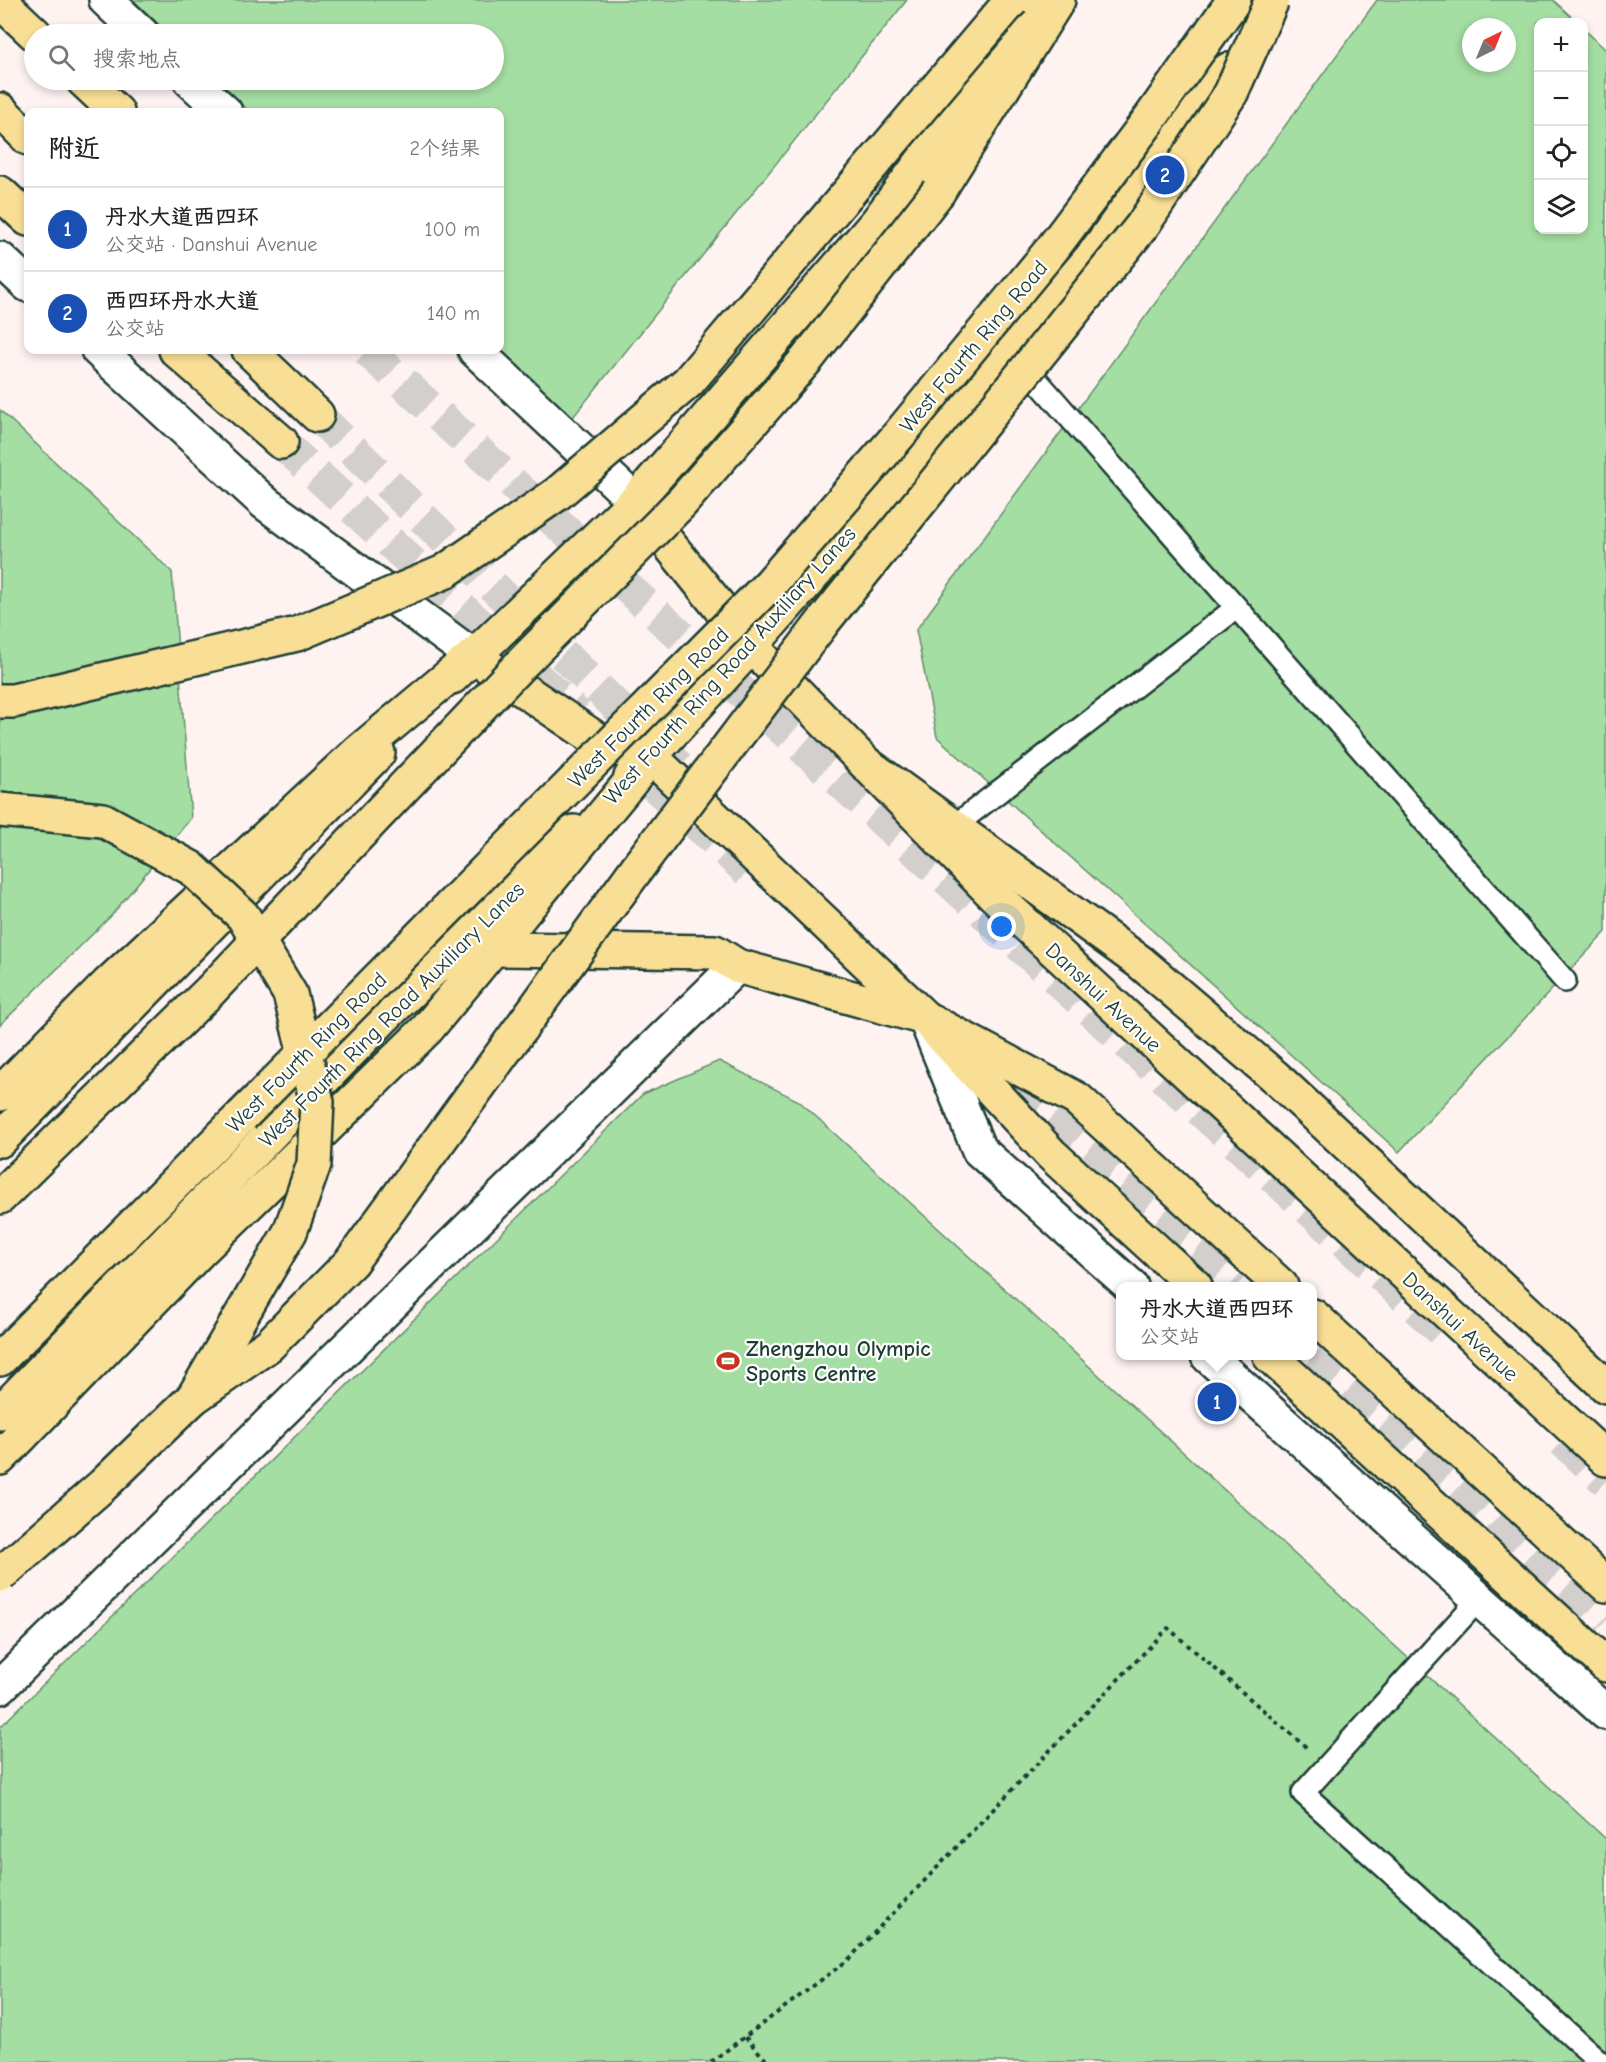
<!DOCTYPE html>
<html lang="zh">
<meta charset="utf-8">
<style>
:root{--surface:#fff;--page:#f6f6f6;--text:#222;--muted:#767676;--line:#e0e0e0;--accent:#c8321e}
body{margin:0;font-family:"Comic Neue","LXGW WenKai TC",sans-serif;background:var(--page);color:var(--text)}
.controls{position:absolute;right:18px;top:18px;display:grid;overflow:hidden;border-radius:12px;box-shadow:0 3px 9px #0003}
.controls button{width:54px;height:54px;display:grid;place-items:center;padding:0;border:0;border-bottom:2px solid var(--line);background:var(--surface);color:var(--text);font:30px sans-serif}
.compass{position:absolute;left:1462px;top:18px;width:54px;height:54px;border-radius:50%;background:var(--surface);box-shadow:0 3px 9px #0003;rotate:43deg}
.you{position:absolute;left:1002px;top:927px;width:21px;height:21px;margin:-15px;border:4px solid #fff;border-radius:50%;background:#1a73e8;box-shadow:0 0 0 9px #1a73e833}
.badge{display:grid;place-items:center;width:39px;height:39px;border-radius:50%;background:var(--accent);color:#fff;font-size:20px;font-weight:700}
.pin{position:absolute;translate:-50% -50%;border:3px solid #fff;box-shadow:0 2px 6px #0006}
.popup{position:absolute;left:1116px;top:1282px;width:201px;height:78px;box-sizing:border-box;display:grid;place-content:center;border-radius:12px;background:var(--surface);filter:drop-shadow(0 2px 4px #0005);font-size:20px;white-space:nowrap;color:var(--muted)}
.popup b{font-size:22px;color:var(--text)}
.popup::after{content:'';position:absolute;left:50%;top:100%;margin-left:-12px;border:12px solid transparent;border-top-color:var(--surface)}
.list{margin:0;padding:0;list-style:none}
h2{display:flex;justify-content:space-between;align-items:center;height:78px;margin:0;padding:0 24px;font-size:26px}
h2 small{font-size:20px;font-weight:400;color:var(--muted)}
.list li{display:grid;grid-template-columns:39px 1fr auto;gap:18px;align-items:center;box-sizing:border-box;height:84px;padding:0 24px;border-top:2px solid var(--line)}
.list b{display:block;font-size:22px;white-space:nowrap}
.list p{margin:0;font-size:20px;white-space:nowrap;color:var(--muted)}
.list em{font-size:20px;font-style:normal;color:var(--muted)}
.icon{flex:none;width:33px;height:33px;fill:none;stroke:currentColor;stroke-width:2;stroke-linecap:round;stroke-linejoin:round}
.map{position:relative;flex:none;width:1606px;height:2062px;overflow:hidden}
.search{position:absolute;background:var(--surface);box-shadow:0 3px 9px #0003;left:24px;top:24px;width:480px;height:66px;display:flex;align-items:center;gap:15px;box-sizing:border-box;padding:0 21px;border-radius:33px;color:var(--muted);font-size:22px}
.panel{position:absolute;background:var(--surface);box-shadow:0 3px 9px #0003;left:24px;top:108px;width:480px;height:246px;border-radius:12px}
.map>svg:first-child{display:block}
</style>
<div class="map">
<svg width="1606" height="2062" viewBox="0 0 1606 2062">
<rect width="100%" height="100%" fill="#fff3f2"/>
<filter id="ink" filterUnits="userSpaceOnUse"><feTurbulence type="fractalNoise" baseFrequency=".0167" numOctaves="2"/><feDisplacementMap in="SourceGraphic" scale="12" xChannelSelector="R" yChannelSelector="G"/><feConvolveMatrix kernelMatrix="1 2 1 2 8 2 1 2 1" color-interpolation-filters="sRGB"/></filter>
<g filter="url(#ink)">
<g fill="#a5dea3" stroke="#628e6c" stroke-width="1.5" fill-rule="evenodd">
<polygon points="133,0 907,0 570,421 496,350 500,350 500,112 250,112 216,80 494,80 494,34 169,34"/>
<path d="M 1377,0 L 1553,0 L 1577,22 L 1538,22 L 1538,230 L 1584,230 L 1584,29 L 1606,50 L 1606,932 L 1399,1152 L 937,737 L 916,630 ZM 1471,27 L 1507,27 L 1507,63 L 1471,63 Z"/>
<polygon points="0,410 172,572 191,818 111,916 0,1025"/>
<polygon points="719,1061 799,1101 1606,1839 1606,2062 0,2062 0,1727 643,1094"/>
</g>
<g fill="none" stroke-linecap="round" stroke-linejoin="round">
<g stroke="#d2cfcc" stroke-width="33" stroke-dasharray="33 16" stroke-linecap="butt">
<polyline points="367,350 1450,1338"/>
<polyline points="317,415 679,767"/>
<polyline points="1563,1441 1606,1481"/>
</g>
<g stroke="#d2cfcc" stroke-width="33" stroke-dasharray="33 16" stroke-linecap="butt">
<polyline points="281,442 578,715"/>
<polyline points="618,752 748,871"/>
<polyline points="978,1053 1237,1286"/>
<polyline points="1313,1356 1606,1620"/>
</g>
<g stroke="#1f3d34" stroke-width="26">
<g id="service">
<polyline points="1019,360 1565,981"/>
<polyline points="953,827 1236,608"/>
<polyline points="1479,1599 1303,1793 1600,2062"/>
</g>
</g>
<g stroke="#1f3d34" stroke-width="38">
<g id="minor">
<polyline points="0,259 28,285"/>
<polyline points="98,350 265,503 473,656"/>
<polyline points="926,1020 979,1150 1131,1286"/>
<polyline points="1208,1356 1606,1713"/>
<polyline points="0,1687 737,966"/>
</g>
</g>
<g stroke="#1f3d34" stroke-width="38">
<g id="tertiary">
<polyline points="106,0 142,34"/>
<polyline points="190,80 225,112"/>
<polyline points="475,350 635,501"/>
</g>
</g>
<g stroke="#1f3d34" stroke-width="38">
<g id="primary">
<polyline points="0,1 35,34"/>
<polyline points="83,80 117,112"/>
<polyline points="0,110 28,138"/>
<polyline points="249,350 317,415"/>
<polyline points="638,506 751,646 993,894 1606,1459"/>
<polyline points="473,656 608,747 651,757 925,1018 1077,1099 1281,1286"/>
<polyline points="452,677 635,501 877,222 1042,0"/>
<polyline points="631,777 751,646 1093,256 1228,70"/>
<polyline points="0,1140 378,753"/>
<polyline points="1313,1316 1606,1585"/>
<polyline points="0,1413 382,1019 574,832"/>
</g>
</g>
<g stroke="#1f3d34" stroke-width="38">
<g id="trunk">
<polyline points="1149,120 1234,0"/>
<polyline points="938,192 1058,0"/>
<polyline points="0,193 28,219"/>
<polyline points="176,350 281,442"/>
<polyline points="865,763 1140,962 1275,1077 1606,1386"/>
<polyline points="493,949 715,952 737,966 925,1018 1051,1154 1195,1286"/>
<polyline points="0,1094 108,984 356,754 473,656"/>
<polyline points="0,1197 211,990"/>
<polyline points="1270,1356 1606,1665"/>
<polyline points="0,1359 242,1116"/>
<polyline points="0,1458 198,1253 427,1029 651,757"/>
</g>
</g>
<g stroke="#1f3d34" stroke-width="4" stroke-dasharray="4.5 4.5" stroke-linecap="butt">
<polyline points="745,2037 768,2062"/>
<polyline points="711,2062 848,1960 1168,1628 1307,1748"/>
</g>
<use href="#service" stroke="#fff" stroke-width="21"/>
<use href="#minor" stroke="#fff" stroke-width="33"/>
<use href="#tertiary" stroke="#fff" stroke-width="33"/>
<use href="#primary" stroke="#f9df96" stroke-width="33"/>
<use href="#trunk" stroke="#f9df96" stroke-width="33"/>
<g stroke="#1f3d34" stroke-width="38" stroke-linecap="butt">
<g id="trunk-bridge">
<polyline points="0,701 13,701 297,634 444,572 557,494 688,382 1012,0"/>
<polyline points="0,810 103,820 191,868 243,916 290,994 317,1102 314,1164 290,1232 193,1398 103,1485 0,1575"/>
<polyline points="211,990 520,665 682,502 807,359 938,192"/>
<polyline points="242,1116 770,584 898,436 1052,249 1149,120"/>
<polyline points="193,1398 269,1345 351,1262 640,864 823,622 1142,226 1231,93 1272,0"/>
</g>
</g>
<use href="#trunk-bridge" stroke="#f9df96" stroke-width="33"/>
</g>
</g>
<defs>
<g id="stadium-bare" transform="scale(1.8)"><path d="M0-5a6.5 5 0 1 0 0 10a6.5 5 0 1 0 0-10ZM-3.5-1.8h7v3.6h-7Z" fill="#c8321e" stroke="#fff" stroke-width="2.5" paint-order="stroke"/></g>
</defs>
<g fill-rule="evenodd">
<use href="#stadium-bare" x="728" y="1361"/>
</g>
<g text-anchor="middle" stroke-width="4.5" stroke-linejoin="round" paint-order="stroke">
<g font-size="22" fill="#1f3d34" stroke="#fff">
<text transform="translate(973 346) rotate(-50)" y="8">West Fourth Ring Road</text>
<text transform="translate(729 665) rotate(-48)" y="8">West Fourth Ring Road Auxiliary Lanes</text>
<text transform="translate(648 707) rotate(-45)" y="8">West Fourth Ring Road</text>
<text transform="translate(1104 997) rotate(43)" y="8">Danshui Avenue</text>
<text transform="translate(391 1014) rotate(-45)" y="8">West Fourth Ring Road Auxiliary Lanes</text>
<text transform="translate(306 1052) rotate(-45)" y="8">West Fourth Ring Road</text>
<text transform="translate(1461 1326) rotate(43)" y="8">Danshui Avenue</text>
</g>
<g font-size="22" font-weight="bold" fill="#1f3d34" stroke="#fff" text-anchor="start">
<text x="746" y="1356">Zhengzhou Olympic<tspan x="746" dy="25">Sports Centre</tspan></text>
</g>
</g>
</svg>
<div class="controls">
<button>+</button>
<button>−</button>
<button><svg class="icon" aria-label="locate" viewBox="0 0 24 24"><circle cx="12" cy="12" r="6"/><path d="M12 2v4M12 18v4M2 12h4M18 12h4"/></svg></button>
<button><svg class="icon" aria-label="layers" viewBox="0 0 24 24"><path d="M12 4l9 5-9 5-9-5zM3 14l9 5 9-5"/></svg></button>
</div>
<svg class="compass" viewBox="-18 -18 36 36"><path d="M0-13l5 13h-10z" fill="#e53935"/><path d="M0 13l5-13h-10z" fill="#767676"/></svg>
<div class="you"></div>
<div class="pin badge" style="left:1217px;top:1402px;background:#1a4fb4">1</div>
<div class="popup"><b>丹水大道西四环</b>公交站</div>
<div class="pin badge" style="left:1165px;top:175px;background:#1a4fb4">2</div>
<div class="search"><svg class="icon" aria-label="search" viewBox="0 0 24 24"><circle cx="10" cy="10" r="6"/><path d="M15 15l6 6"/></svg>搜索地点</div>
<section class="panel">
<h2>附近<small>2个结果</small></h2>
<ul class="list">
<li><span class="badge" style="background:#1a4fb4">1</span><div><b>丹水大道西四环</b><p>公交站 · Danshui Avenue</p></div><em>100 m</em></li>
<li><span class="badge" style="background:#1a4fb4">2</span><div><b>西四环丹水大道</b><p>公交站</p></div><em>140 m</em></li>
</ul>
</section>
</div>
